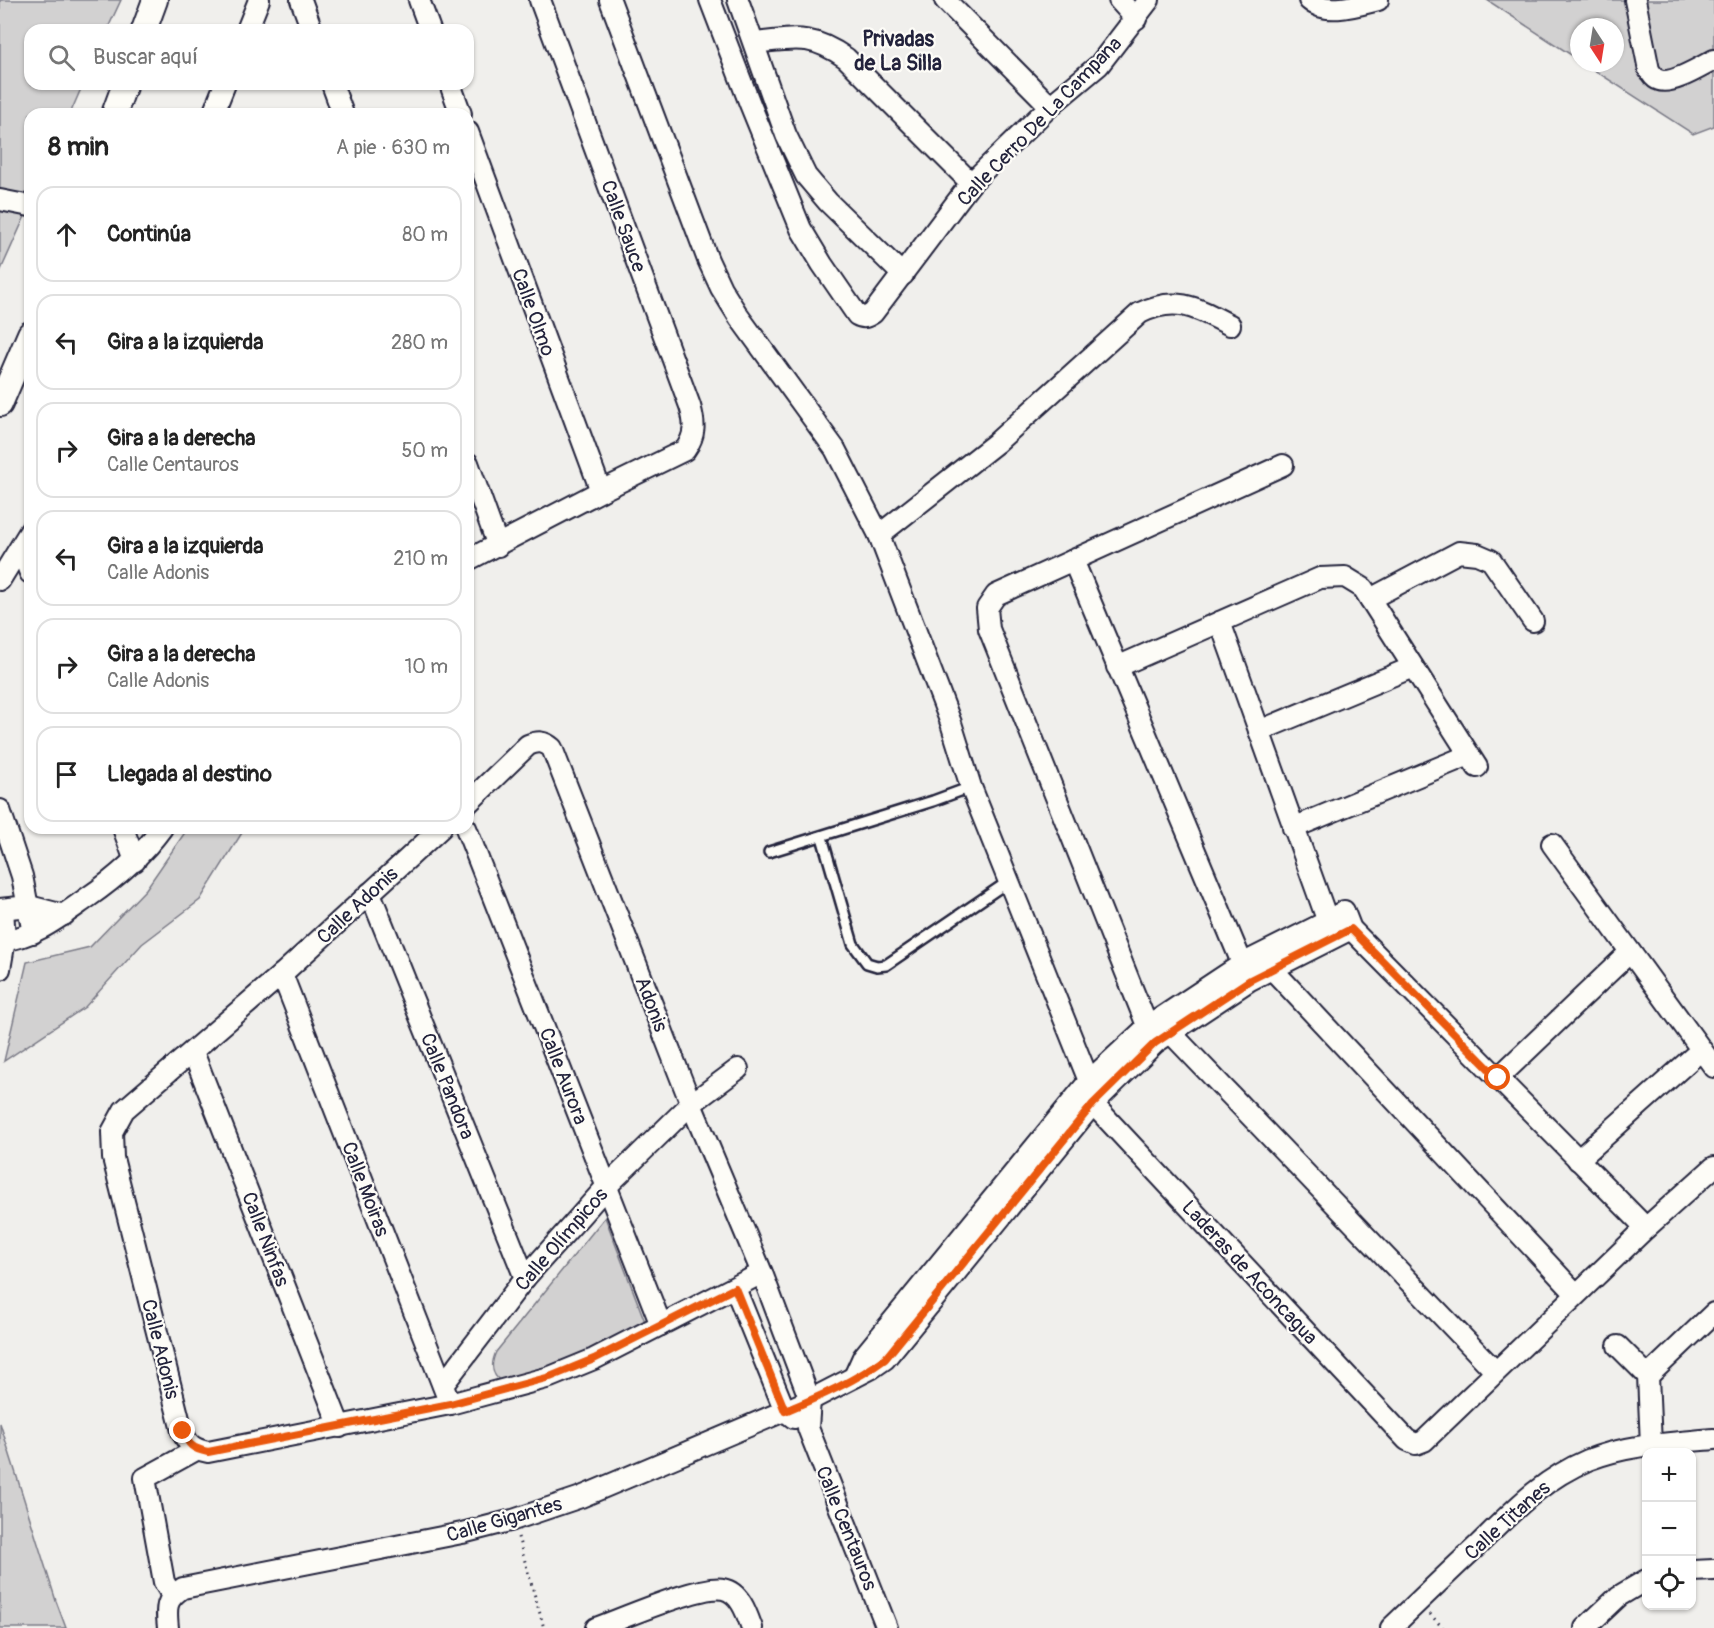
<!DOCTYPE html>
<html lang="es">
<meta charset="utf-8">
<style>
:root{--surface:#fff;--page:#f6f6f6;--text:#222;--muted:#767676;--line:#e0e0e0}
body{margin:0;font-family:Pangolin,sans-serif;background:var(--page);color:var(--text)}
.controls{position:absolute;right:18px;bottom:18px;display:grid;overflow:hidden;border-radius:12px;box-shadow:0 2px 4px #0004}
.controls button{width:54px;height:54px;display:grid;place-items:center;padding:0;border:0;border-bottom:2px solid var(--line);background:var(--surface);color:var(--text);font:30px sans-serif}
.compass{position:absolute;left:1570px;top:18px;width:54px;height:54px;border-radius:50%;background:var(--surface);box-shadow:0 2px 4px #0004;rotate:168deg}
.stop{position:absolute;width:18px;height:18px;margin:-14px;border:4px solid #ea580c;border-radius:50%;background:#fff}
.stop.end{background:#ea580c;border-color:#fff;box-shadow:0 2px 6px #0008}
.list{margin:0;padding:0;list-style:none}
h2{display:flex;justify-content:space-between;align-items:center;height:78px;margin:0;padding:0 24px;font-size:26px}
h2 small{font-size:20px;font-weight:400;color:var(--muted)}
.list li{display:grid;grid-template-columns:39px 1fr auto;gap:18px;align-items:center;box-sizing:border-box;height:96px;margin:0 12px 12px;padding:0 12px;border:2px solid var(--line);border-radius:18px}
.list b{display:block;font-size:22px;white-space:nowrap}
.list p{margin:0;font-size:20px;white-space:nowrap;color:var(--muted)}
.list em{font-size:20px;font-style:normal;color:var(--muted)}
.icon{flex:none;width:33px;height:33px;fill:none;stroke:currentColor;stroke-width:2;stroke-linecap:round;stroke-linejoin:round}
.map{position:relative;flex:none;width:1714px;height:1628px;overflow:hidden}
.search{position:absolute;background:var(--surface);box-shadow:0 2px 4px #0004;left:24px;top:24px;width:450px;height:66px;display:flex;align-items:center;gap:15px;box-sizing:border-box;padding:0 21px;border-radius:18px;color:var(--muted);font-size:22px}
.panel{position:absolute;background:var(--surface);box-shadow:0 2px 4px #0004;left:24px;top:108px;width:450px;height:726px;border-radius:18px}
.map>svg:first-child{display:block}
</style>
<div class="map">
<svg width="1714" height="1628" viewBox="0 0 1714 1628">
<rect width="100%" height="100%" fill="#f0efec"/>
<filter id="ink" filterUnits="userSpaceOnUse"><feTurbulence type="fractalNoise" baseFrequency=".0167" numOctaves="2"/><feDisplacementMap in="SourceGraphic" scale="12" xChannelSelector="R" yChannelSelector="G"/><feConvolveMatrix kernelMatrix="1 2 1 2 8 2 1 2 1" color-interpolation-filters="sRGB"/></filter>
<g filter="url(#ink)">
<g fill="#d2d1d1" stroke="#7a7a86" stroke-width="1.5">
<polygon points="0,0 121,0 107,30 30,30 30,84 83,84 70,114 30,114 30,205 0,272"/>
<polygon points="1487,0 1714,0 1714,126 1693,134 1583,63 1615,63 1615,27 1579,27 1579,60"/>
<polygon points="188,828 245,828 200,900 142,944 85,1007 4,1061 27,962 90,947 146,889"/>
<path d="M 605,1217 L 647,1327 L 553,1370 L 503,1383 C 491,1375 490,1365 496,1352 Z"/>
<polygon points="0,1423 56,1601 66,1628 0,1628"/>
</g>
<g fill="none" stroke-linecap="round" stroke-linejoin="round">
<g stroke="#22223b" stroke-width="14">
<g id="service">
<polyline points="822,837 853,944 867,963 877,966 886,965 1009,881"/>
<polyline points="769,852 933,801 971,787"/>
</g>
</g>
<g stroke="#22223b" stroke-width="24">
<g id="minor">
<polyline points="301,0 312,30"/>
<polyline points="419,0 430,30"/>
<polyline points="610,0 708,260 721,288 739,317 835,449 879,535 951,723 971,787 1089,1081 1093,1104 1407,1440 1416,1444 1424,1441 1646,1228 1714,1167"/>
<path d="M 710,0 L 750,104 L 801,229 L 822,264 L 857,315 C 864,319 867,317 873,313 L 971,183 L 1050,106 L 1099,65 L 1149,0"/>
<polyline points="738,0 786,135 806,176 828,202 903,275"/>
<polyline points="945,0 1050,106"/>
<polyline points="1119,0 1136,19"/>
<path d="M 1309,0 C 1326,16 1358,5 1378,0"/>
<path d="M 1635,0 L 1649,70 C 1652,74 1654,79 1659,80 C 1672,85 1702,66 1714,60"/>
<polyline points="247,30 259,0"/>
<path d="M 754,43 C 795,39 810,33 846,58 L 971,183"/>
<polyline points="332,84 343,114"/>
<polyline points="450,84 461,114"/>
<polyline points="213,114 225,84"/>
<polyline points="468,132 601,491"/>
<polyline points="0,200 30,206"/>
<polyline points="468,463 498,546"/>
<path d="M 879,535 L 996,443 L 1140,313 C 1176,295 1197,308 1230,325"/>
<polyline points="21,548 30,573"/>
<path d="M 468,560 L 601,491 L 685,450 C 696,435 695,423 690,406 L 540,0"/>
<polyline points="1073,560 1247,975"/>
<polyline points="0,580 30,531"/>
<polyline points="1370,599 1459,552 1477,554 1491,560 1533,621"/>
<polyline points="1220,622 1332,933"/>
<polyline points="1117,667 1320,578 1345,577 1363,588 1477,767"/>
<polyline points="1259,731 1413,667"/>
<path d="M 468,803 L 528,745 C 538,741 544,741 552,748 L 691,1104 L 762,1273 L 810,1400 L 808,1428 L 887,1628"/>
<polyline points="0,810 22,876 33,933"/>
<polyline points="123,828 135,861"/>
<path d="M 441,828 L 282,974 L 124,1110 L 112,1132 L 113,1158 L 182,1431 C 188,1445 193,1449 208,1452 L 450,1404 L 550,1377 L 594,1359 L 762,1273"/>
<polyline points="466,828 661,1325"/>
<polyline points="1293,828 1469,755"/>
<polyline points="1552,844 1714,1067"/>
<polyline points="370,893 525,1278"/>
<polyline points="0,909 29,906 64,915"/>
<path d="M 0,941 C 34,938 60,917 87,898 C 116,878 141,857 162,828"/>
<polyline points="0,969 5,940 3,909"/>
<polyline points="1272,969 1576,1294"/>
<polyline points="282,974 450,1404"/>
<polyline points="1170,1032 1495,1371"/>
<polyline points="1152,1038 989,629 987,608 996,595 1283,465"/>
<polyline points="193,1052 340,1427"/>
<polyline points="1498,1078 1630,952"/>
<polyline points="1578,1160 1701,1050"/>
<polyline points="735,1288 785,1411 794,1418"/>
<polyline points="1618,1346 1648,1376 1651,1445"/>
<polyline points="1648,1376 1714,1313"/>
<polyline points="854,1377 863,1357 1089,1081 1147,1027 1242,964 1326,922 1344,911 1351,929 1646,1228"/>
<polyline points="443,1385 525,1278 607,1186 691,1104 738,1069"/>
<polyline points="1692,1571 1714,1570"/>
<polyline points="172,1595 164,1582 145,1478 196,1450"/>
<path d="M 168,1628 C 166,1608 165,1599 183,1588 L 462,1533 L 513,1520 L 581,1497 L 810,1400 L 872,1368 L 885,1359 L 940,1292 L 1093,1104 L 1155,1043 L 1250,980 L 1351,929"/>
<path d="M 596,1628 C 621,1619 701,1584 723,1589 C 740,1592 747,1614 752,1628"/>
<path d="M 1391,1628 C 1420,1600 1448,1573 1477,1546 C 1513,1511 1541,1480 1588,1460 C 1628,1444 1672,1443 1714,1439"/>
<polyline points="1585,1628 1619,1596 1646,1580"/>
</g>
</g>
<g stroke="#22223b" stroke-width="28">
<g id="tertiary">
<polyline points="144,30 155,0"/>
<polyline points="114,114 125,84"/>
<polyline points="0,404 30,334"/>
</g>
</g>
<g stroke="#22223b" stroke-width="3" stroke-dasharray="1.5 4.5" stroke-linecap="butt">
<polyline points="518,1537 544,1628"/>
<polyline points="1430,1614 1443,1628"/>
</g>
<use href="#service" stroke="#fdfcf7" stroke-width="9"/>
<use href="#minor" stroke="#fdfcf7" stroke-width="20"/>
<use href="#tertiary" stroke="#fdfcf7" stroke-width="24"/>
</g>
</g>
<g fill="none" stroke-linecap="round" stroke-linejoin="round" filter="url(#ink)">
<path stroke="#ea580c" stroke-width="8" d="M 183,1431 C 188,1445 193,1449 208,1452 L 450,1404 L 550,1377 L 594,1359 L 735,1288 L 785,1411 C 819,1397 855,1381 885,1359 L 1093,1104 L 1155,1043 L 1250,980 L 1351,929 L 1498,1078"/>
</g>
<g text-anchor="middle" stroke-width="4.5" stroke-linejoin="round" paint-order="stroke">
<g font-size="20" fill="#22223b" stroke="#fdfcf7">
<text transform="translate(1039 121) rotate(-46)" y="7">Calle Cerro De La Campana</text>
<text transform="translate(624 226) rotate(70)" y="7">Calle Sauce</text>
<text transform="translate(534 312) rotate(70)" y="7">Calle Olmo</text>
<text transform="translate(357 905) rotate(-43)" y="7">Calle Adonis</text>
<text transform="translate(652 1004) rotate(69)" y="7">Adonis</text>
<text transform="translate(564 1076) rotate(69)" y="7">Calle Aurora</text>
<text transform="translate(448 1086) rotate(68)" y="7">Calle Pandora</text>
<text transform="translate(366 1189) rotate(69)" y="7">Calle Moiras</text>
<text transform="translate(266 1239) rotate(69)" y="7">Calle Ninfas</text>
<text transform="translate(561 1239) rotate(-49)" y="7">Calle Olímpicos</text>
<text transform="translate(1250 1272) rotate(47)" y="7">Laderas de Aconcagua</text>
<text transform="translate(161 1349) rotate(76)" y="7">Calle Adonis</text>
<text transform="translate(504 1519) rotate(-16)" y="7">Calle Gigantes</text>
<text transform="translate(1507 1520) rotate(-42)" y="7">Calle Titanes</text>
<text transform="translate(847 1528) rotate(68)" y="7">Calle Centauros</text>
</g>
<g font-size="21" font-weight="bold" fill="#22223b" stroke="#fdfcf7">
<text x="898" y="46">Privadas<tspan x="898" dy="24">de La Silla</tspan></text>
</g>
</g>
</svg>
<div class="controls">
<button>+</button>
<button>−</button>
<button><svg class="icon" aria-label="locate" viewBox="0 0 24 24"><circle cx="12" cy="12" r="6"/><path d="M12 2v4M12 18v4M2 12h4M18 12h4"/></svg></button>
</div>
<svg class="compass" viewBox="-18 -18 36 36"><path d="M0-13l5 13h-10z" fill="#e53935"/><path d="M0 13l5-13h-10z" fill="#767676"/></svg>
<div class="stop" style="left:1498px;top:1078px"></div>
<div class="stop end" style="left:183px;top:1431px"></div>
<div class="search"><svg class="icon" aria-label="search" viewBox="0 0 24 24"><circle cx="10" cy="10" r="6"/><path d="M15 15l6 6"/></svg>Buscar aquí</div>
<section class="panel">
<h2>8 min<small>A pie · 630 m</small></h2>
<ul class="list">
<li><svg class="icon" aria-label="ahead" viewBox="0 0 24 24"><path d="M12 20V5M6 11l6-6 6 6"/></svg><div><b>Continúa</b></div><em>80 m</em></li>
<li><svg class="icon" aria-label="left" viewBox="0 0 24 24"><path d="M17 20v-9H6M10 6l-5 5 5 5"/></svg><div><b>Gira a la izquierda</b></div><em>280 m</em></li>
<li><svg class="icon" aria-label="right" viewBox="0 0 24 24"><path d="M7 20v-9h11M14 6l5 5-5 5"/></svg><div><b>Gira a la derecha</b><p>Calle Centauros</p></div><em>50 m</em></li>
<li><svg class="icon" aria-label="left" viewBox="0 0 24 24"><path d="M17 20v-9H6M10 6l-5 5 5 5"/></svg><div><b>Gira a la izquierda</b><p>Calle Adonis</p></div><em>210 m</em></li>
<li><svg class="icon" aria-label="right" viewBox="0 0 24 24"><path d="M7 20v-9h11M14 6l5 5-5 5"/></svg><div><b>Gira a la derecha</b><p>Calle Adonis</p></div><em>10 m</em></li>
<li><svg class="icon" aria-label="arrive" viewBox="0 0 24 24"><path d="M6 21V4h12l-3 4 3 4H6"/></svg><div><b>Llegada al destino</b></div></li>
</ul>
</section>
</div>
